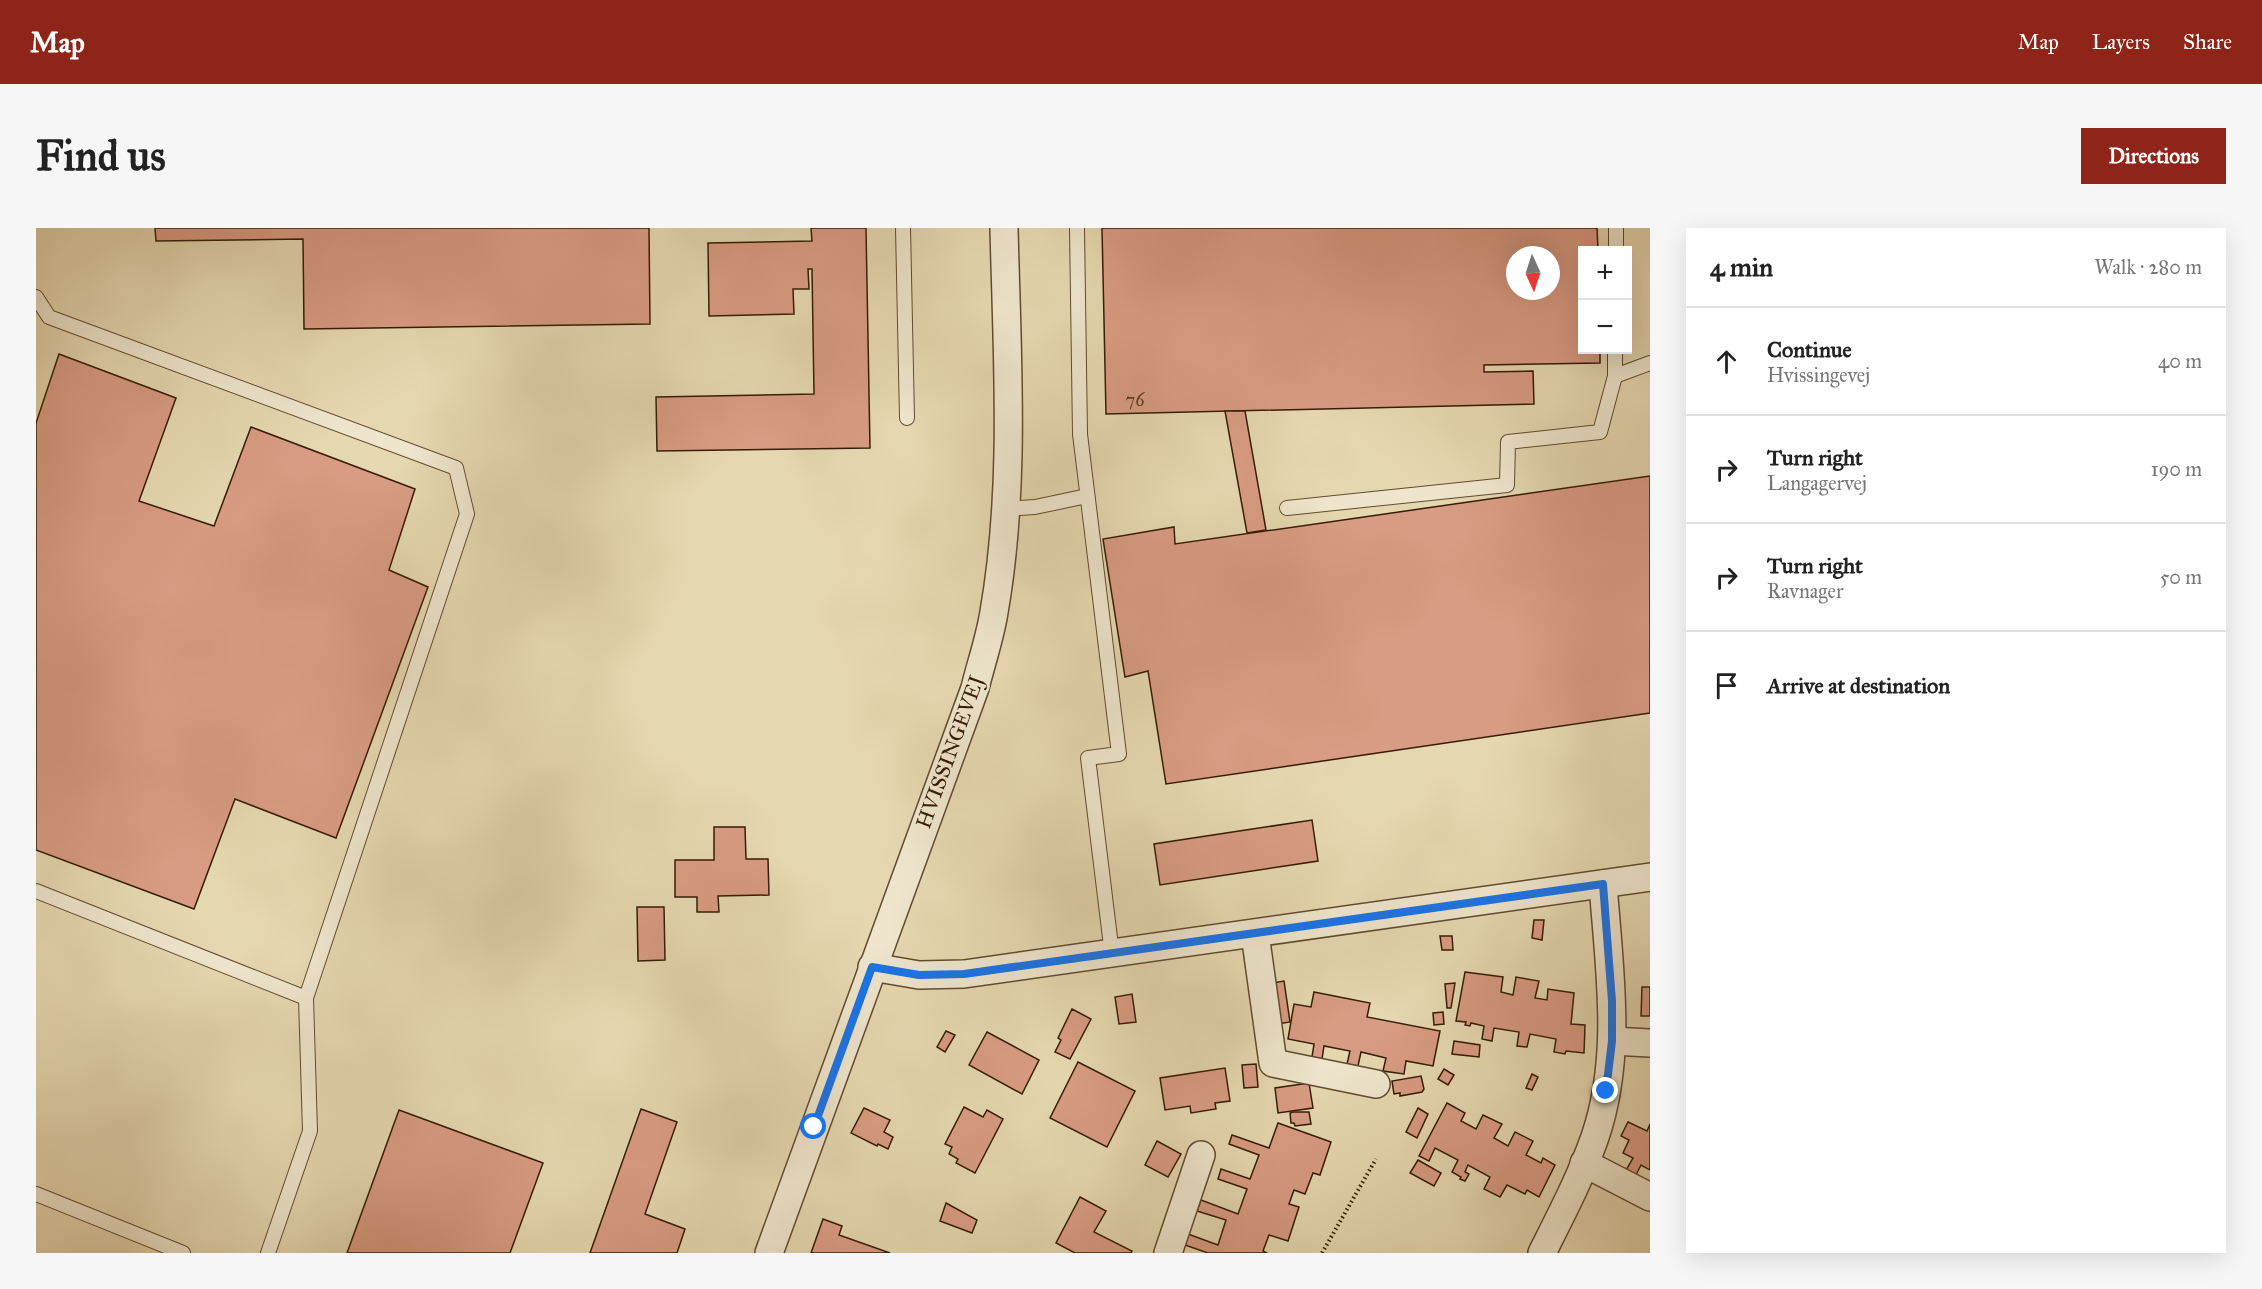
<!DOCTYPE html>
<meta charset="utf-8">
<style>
:root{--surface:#fff;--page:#f6f6f6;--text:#222;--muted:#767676;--line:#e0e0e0;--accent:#8f2418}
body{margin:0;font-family:"IM FELL Great Primer",serif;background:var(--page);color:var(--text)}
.controls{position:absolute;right:18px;top:18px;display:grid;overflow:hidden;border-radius:0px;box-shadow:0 6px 24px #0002}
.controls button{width:54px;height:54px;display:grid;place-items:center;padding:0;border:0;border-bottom:2px solid var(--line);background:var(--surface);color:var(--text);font:30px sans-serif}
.compass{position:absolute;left:1470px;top:18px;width:54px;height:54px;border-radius:50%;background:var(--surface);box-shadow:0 6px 24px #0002;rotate:177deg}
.stop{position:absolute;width:18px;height:18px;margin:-14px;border:4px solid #1a73e8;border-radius:50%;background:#fff}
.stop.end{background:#1a73e8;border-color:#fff;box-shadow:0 2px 6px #0008}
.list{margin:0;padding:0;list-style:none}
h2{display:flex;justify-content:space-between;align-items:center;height:78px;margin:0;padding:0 24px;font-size:26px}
h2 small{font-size:20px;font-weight:400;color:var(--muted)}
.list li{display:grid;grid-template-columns:39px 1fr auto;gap:18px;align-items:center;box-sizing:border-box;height:108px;padding:0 24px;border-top:2px solid var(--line)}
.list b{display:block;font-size:22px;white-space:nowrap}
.list p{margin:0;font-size:20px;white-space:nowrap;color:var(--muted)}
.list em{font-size:20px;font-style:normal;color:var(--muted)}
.icon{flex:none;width:33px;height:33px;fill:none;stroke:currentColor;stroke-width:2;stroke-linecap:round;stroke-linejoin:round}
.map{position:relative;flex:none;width:1614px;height:1025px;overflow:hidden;border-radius:0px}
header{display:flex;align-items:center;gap:36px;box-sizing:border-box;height:84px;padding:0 30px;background:var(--accent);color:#fff}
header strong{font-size:28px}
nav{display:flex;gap:33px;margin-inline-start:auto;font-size:21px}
.intro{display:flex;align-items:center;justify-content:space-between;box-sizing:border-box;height:144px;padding:0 36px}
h1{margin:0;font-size:42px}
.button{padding:15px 27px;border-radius:0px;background:var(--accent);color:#fff;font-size:21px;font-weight:700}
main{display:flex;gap:36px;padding:0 36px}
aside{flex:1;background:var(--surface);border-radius:0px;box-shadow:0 6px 24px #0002}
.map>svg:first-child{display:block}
</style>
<header>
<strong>Map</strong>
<nav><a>Map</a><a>Layers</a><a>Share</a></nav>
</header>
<div class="intro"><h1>Find us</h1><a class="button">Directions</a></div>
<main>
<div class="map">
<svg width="1614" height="1025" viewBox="0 0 1614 1025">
<rect width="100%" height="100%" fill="#e5d7b0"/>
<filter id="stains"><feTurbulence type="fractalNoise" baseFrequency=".00333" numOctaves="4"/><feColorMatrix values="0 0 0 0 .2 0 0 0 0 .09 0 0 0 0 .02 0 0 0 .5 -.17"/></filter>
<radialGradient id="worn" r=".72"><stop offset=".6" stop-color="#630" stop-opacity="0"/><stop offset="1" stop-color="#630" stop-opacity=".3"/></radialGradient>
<g fill="#d89b83" stroke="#351c03" stroke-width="1.5" fill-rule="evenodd">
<polygon points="119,0 613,0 614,96 268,101 267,11 120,13"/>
<polygon points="775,0 830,0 834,220 621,223 620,169 778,166 776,41 772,41 773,61 757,61 758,86 673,88 672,15 776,13"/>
<path d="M 1066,0 L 1561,0 L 1562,22 L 1546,22 L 1546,122 L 1564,122 L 1564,135 L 1448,137 L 1448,144 L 1497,143 L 1498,176 L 1070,186 ZM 1479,27 L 1515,27 L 1515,63 L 1479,63 Z"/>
<polygon points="23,126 140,170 103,273 178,298 215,199 379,261 353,342 392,359 300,610 199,571 158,681 0,622 0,195"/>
<polygon points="1189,183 1209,183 1230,302 1211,305"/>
<polygon points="1614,248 1614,485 1130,556 1112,443 1089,449 1067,311 1138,299 1139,316"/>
<polygon points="1276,592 1282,633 1124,657 1118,616"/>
<polygon points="678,599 709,599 710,631 732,631 733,667 682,668 683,684 661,684 661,669 639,669 639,632 678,632"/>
<polygon points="601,679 628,679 629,732 602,733"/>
<polygon points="1498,692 1508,692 1506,712 1496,710"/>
<polygon points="1404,708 1416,708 1417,722 1406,722"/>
<polygon points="1429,744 1467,749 1465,764 1477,767 1480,749 1503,753 1499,770 1511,772 1512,761 1538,765 1535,796 1549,797 1548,825 1530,823 1529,826 1518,824 1520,811 1494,806 1491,819 1481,818 1483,804 1458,800 1456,813 1446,811 1448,798 1435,795 1434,798 1429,797 1430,794 1420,793"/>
<polygon points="1248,753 1254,794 1242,796 1236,755"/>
<polygon points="1419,755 1415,780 1411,780 1409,756"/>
<polygon points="1606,759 1614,759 1614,788 1605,788"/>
<polygon points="1278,764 1334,775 1331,789 1404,803 1397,838 1370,833 1368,846 1347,843 1350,830 1325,824 1322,838 1311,836 1314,823 1288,818 1286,831 1276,829 1278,816 1252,811 1258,776 1275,779"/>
<polygon points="1096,766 1100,794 1083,796 1079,769"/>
<polygon points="1036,781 1055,791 1034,831 1019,824 1025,812 1022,810"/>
<polygon points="1407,784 1408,796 1398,797 1397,785"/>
<polygon points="910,803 919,807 909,824 901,819"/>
<polygon points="951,804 1003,832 986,866 933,837"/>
<polygon points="1418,813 1444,817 1443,829 1416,826"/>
<polygon points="1042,834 1099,863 1071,919 1014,890"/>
<polygon points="1220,836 1222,859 1208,860 1206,837"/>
<polygon points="1189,840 1194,873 1179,875 1180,881 1155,885 1154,878 1129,882 1124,850"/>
<polygon points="1408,841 1418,847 1412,857 1402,851"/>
<polygon points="1496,846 1502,849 1496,862 1490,860"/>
<polygon points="1385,848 1388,861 1386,864 1364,868 1364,865 1358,866 1356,853"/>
<polygon points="1273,855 1277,880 1242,885 1239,860"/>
<polygon points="1411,875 1429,885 1425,893 1440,901 1447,887 1466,896 1458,910 1472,918 1479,904 1497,913 1490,927 1505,935 1507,930 1519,937 1503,969 1491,962 1489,966 1471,957 1464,969 1448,961 1454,949 1432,937 1429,944 1433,946 1429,953 1424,951 1425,949 1416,944 1422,932 1399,920 1393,933 1383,928"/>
<polygon points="928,879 947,889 951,882 967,891 939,945 920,935 922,931 913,926 916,919 909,916"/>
<polygon points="828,880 854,892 848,904 857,909 852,921 842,916 841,918 815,905"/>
<polygon points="1382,880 1392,886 1381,910 1370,904"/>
<polygon points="605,881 641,894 609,986 649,1001 641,1025 554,1025"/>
<polygon points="363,882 507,935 474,1025 311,1025"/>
<polygon points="1257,884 1273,884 1275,896 1259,898 1258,895 1255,895 1254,885"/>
<polygon points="1592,894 1611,903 1614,896 1614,942 1605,937 1599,949 1589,944 1597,930 1587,925 1593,912 1585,908"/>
<polygon points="1242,895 1295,914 1284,947 1277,945 1269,966 1258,962 1253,976 1263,979 1252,1013 1233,1007 1227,1023 1231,1025 1172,1025 1149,1017 1152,1006 1182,1017 1190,992 1161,983 1165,972 1202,986 1211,961 1182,951 1185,941 1214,951 1223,927 1193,916 1196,907 1233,920"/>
<polygon points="1121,913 1145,926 1132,949 1109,937"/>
<polygon points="1382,932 1405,945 1398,958 1374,945"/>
<polygon points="1044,969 1070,983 1058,1004 1096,1023 1095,1025 1039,1025 1020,1015"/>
<polygon points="910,975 941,992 936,1005 904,993"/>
<polygon points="787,991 806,998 803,1007 854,1025 775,1025"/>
</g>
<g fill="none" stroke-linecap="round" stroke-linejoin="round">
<g stroke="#614b2e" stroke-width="16">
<g id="service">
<polyline points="867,0 871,190"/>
<polyline points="1041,0 1044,206 1083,526 1052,530 1076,726"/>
<polyline points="1580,22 1580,0"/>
<polyline points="0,69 13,89 420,240 431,286 270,770 274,903 232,1025"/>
<polyline points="1579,148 1614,135"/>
<polyline points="1251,280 1471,257 1472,214 1564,204 1579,148 1579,122"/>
<polyline points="970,281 999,279 1051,268"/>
<polyline points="0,663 270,770"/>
<polyline points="0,966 147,1025"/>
</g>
</g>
<g stroke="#614b2e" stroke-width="30">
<g id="minor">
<polyline points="1219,706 1237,835 1340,856"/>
<polyline points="836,739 883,747 928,746 1614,649"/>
<polyline points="1576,813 1614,815"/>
<polyline points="1548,935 1614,969"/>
<path d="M 733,1025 L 939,460 C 945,435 954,410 958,384 C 980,258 971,128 968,0"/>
<polyline points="1132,1025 1165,927"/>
<path d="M 1506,1025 C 1525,987 1545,949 1559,909 C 1587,827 1573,740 1567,656"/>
</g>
</g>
<polyline stroke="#351c03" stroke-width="4" stroke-dasharray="1.5 3" stroke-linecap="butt" points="1286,1025 1340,931"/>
<use href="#service" stroke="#eee5cc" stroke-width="14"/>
<use href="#minor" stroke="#eee5cc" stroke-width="27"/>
</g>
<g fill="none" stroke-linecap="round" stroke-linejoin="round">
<polyline stroke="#1a73e8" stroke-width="8" points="778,899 836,739 883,747 928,746 1567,656 1576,773 1576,813 1570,863"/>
</g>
<g text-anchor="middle" stroke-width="5" stroke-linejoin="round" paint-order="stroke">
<g font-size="18" fill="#5e3c23">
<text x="1099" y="178">76</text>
</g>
<g font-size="21" fill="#351c03" stroke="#eee5cc">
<text transform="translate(914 524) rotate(-70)" y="7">HVISSINGEVEJ</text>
</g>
</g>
<rect width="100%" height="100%" filter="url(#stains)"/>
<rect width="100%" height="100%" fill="url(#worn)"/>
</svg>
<div class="controls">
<button>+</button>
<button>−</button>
</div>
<svg class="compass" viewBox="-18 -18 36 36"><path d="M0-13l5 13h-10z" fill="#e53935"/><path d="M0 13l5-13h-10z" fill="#767676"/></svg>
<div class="stop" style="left:778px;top:899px"></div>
<div class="stop end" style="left:1570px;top:863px"></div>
</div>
<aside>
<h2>4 min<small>Walk · 280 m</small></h2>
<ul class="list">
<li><svg class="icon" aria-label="ahead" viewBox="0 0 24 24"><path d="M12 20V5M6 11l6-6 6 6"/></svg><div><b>Continue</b><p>Hvissingevej</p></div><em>40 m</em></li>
<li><svg class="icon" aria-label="right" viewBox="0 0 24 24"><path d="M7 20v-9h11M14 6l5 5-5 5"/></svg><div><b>Turn right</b><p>Langagervej</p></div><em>190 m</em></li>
<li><svg class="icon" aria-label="right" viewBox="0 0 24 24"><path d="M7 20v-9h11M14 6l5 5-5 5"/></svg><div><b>Turn right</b><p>Ravnager</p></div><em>50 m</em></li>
<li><svg class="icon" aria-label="arrive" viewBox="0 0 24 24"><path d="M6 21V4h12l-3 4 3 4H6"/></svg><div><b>Arrive at destination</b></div></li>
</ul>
</aside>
</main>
